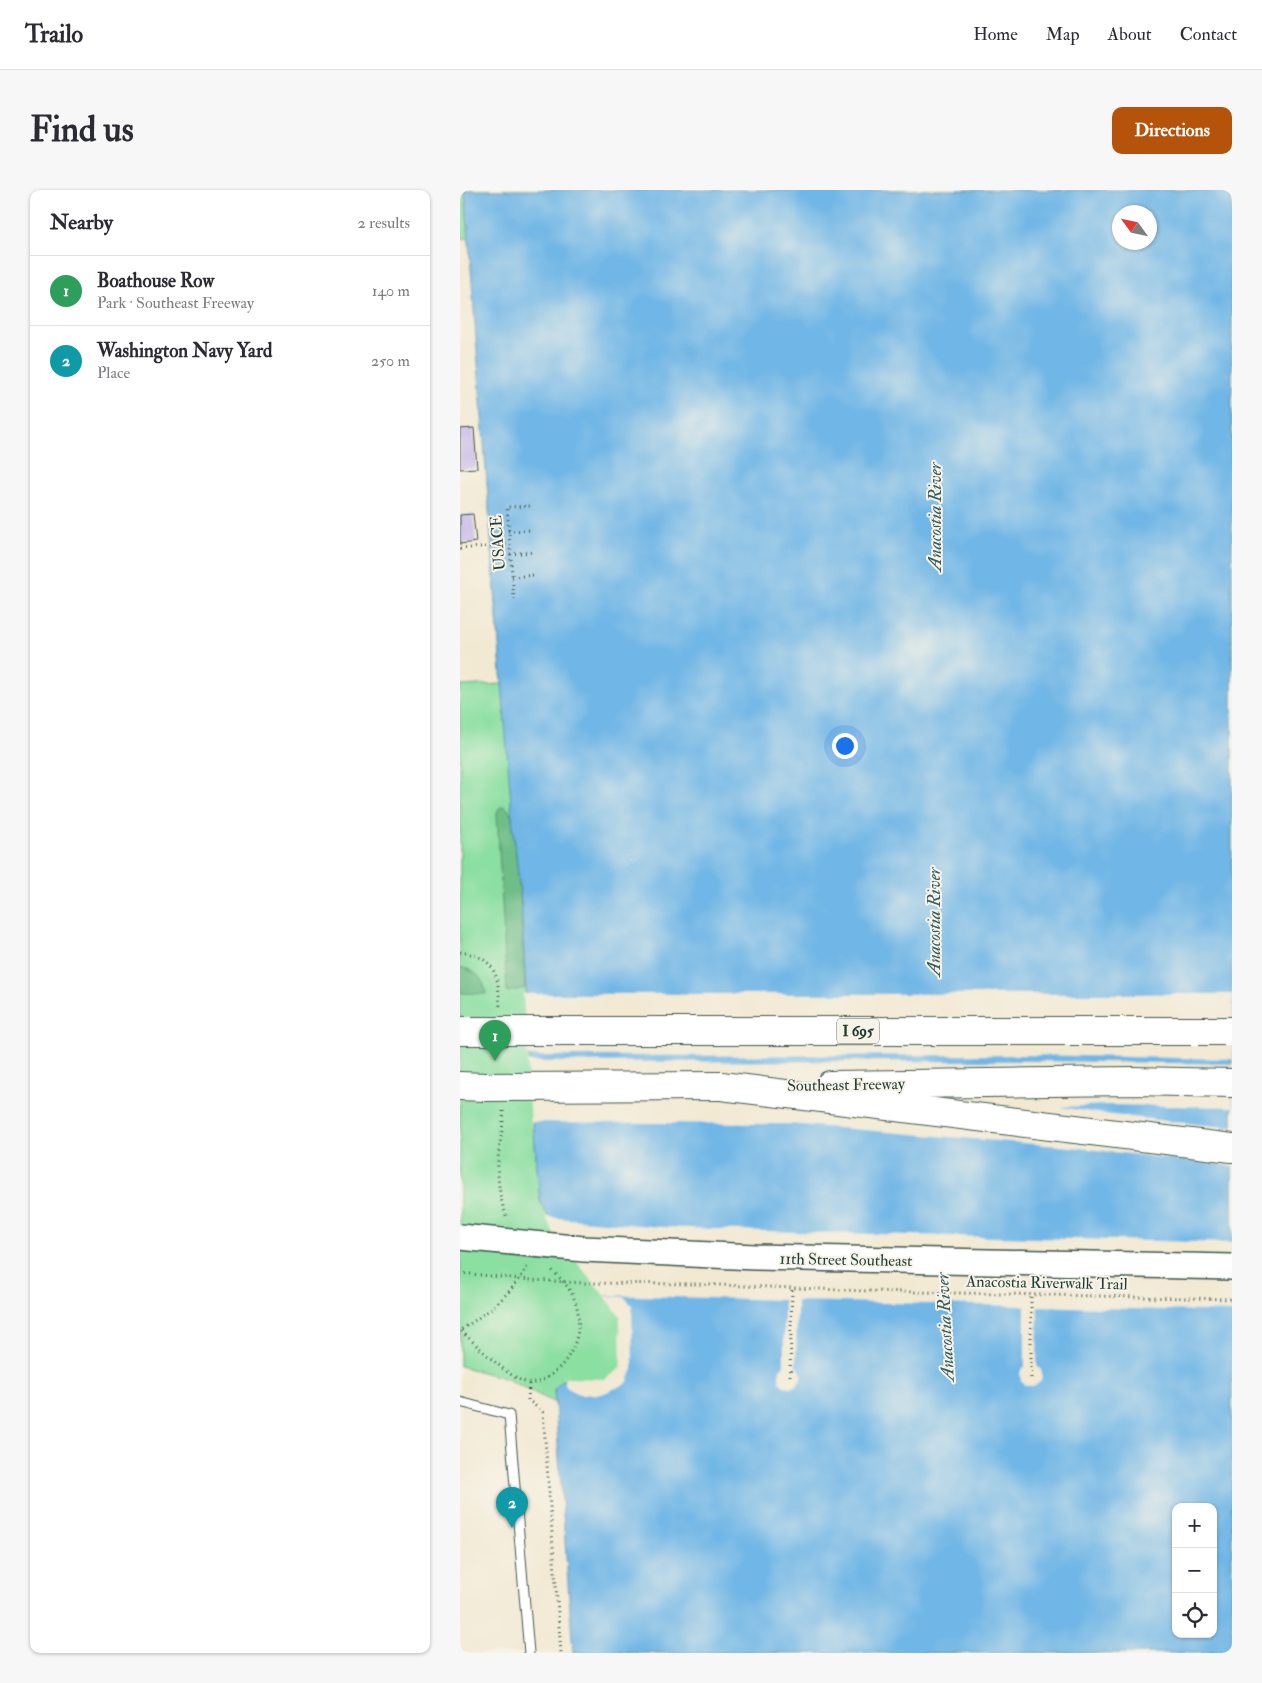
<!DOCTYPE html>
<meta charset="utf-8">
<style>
:root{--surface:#fff;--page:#f7f7f7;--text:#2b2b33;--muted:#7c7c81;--line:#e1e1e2;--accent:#b45309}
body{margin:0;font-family:"IM FELL Double Pica",serif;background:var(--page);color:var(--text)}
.controls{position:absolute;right:15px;bottom:15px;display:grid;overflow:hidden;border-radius:10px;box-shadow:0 1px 4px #0004}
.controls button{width:45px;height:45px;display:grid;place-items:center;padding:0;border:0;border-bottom:1px solid var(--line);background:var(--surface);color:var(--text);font:25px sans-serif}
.compass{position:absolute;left:652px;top:15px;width:45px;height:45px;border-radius:50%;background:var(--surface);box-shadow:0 1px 4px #0004;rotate:303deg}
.you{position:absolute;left:384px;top:555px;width:18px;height:18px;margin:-12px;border:4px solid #fff;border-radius:50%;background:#1a73e8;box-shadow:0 0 0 8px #1a73e833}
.badge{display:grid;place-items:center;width:32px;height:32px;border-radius:50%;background:var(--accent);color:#fff;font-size:16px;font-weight:700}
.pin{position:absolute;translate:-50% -41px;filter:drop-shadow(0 1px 2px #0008)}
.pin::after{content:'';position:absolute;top:26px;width:18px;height:15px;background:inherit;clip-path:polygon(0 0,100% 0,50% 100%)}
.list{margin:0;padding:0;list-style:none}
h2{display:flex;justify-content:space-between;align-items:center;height:65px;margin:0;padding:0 20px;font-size:21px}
h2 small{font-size:16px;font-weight:400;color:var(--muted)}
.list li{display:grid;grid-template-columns:32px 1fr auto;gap:15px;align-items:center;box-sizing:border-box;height:70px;padding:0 20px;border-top:1px solid var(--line)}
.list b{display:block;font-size:19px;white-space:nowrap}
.list p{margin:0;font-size:16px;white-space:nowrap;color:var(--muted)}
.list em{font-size:16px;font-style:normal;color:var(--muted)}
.icon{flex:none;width:28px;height:28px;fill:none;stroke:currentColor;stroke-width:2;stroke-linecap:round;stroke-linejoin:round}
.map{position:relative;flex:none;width:772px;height:1463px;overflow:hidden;border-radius:10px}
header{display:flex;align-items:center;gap:30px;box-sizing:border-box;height:70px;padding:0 25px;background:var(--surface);border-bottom:1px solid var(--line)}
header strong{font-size:24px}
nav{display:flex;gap:28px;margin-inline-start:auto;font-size:18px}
.intro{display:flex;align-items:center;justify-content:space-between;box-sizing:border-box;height:120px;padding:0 30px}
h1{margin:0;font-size:35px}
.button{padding:12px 22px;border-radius:10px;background:var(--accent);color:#fff;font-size:18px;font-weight:700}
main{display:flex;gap:30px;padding:0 30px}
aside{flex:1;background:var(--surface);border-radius:10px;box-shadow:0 1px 4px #0004}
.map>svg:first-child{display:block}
</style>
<header>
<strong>Trailo</strong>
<nav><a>Home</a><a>Map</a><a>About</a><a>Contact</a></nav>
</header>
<div class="intro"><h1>Find us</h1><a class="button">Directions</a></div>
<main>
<aside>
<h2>Nearby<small>2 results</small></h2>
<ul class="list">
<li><span class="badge" style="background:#2e9e5b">1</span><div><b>Boathouse Row</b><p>Park · Southeast Freeway</p></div><em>140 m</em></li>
<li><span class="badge" style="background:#0f9aa8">2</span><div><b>Washington Navy Yard</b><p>Place</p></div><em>250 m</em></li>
</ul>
</aside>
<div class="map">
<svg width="772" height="1463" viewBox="0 0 772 1463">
<rect width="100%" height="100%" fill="#f7f3e8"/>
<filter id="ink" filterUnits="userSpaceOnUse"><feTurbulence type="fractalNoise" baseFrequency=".02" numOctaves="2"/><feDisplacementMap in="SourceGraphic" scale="10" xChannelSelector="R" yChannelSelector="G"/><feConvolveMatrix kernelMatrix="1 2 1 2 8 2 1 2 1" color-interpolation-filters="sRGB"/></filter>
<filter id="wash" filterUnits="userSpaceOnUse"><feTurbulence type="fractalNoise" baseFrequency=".0096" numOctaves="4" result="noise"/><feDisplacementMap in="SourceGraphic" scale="20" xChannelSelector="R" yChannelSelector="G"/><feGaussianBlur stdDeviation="1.12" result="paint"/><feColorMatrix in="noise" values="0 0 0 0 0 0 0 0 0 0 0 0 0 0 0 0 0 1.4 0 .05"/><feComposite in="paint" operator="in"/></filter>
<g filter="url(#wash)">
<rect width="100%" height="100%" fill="#f2e9d3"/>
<g fill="#8adfa1" stroke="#548e6a">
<polygon points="0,0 5,0 9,48 0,49"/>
<polygon points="13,98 36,406 61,712 74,943 80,1011 162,1125 164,1180 146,1192 94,1199 95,1213 47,1189 0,1176 0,496 42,494"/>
</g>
<g fill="#6fbe87" stroke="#477e5e">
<polygon points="44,616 48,619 52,627 61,712 65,798 47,802 37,623 39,618"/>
<path d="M 0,777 C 15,780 24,788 26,804 L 0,803 Z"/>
</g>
<path fill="#6fb6e6" stroke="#477a8d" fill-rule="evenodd" d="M 5,0 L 772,0 L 772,1463 L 113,1463 L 94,1199 L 103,1190 L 146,1191 L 164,1180 L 162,1125 L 142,1097 L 98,1046 L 80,1011 L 74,943 L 61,712 L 52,627 ZM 660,22 L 690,22 L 690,52 L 660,52 ZM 716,1317 L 753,1317 L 753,1444 L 716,1444 Z"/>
<g fill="#f2e9d3">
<polygon points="63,804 772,804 772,869 573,865 67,866"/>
<polygon points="571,871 772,874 772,917 647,915 600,917 644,924 743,935 772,937 772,976 612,957 330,934 71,932 67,872"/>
<polygon points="86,1027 201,1037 331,1042 772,1053 772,1122 578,1116 577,1176 581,1180 582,1185 581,1191 576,1195 571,1196 565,1195 561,1191 560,1185 561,1180 565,1176 565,1116 337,1111 336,1175 340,1180 342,1185 340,1191 336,1196 330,1197 324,1196 320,1192 319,1186 320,1180 324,1175 324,1110 144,1105 96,1047"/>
<polygon points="145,1106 164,1107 172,1115 173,1179 167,1193 142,1204 121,1205 106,1197 104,1188 145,1189 161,1178 160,1126"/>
</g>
<g id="blocks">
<g fill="#c5b6e8">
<polygon points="14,238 17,278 0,279 0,239"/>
<polygon points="13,324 16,352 0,354 0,325"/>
</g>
</g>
</g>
<g filter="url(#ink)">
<use href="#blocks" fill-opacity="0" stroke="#3f574c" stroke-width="1"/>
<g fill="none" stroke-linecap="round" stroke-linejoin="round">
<g stroke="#3f574c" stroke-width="11">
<polyline id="lane" points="0,1212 49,1225 69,1463"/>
</g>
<g stroke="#3f574c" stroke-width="30">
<g id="highway">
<polyline points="0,841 25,841"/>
<polyline points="370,895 672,891 772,893"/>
<polyline points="0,896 25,897"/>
<polyline points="261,896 772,958"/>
</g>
</g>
<g stroke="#3f574c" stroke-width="3" stroke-dasharray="1 4" stroke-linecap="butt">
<polyline points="48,341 71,340"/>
<polyline points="0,359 49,354"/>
<polyline points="50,364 73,362"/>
<polyline points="52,387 74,385"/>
<polyline points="54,410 47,317 70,316"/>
<path d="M 0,762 C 37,767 38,786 40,817"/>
<path d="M 43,921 C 44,938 39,954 38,971 C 37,989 40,1011 47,1028"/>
<path d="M 67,1077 C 50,1106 27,1123 0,1140 C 15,1153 52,1192 70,1193 C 79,1194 90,1186 97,1180 C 117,1161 125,1132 113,1106 C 109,1097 99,1087 92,1080"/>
<polyline points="330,1186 332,1098"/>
<polyline points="571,1188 571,1104"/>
<polyline points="69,1194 68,1210 83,1222 101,1463"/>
</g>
<use href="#lane" stroke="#fff" stroke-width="9"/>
<use href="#highway" stroke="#fff" stroke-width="28"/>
<g stroke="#3f574c" stroke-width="28" stroke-linecap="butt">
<polyline id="secondary-bridge" points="0,1047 124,1059 295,1067 772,1077"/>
</g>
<g stroke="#3f574c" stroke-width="30" stroke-linecap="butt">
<g id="highway-bridge">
<polyline points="25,841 772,841"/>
<polyline points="25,897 261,896"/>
</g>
</g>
<polyline stroke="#3f574c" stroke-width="3" stroke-dasharray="1 4" stroke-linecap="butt" points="0,1083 72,1090 125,1093 236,1094 408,1101 772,1109"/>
<use href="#secondary-bridge" stroke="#fff" stroke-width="25"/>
<use href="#highway-bridge" stroke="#fff" stroke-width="28"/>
</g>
</g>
<g text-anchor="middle" stroke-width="4" stroke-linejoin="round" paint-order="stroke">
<rect fill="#f7f3e8" stroke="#60746a" stroke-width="1" x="377" y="828.5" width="42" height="25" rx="4"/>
<g font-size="15" font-weight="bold" fill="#1f3d34">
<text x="398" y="846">I 695</text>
</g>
<g font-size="16" fill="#1f3d34" stroke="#f7f3e8">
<text transform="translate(37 353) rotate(-94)" y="6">USACE</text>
<text transform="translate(386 894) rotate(-1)" y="6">Southeast Freeway</text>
<text transform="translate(386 1069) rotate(1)" y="6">11th Street Southeast</text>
<text transform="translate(587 1092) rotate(1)" y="6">Anacostia Riverwalk Trail</text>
</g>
<g font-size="18" font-style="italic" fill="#335b60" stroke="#f7f3e8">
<text transform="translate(475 327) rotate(-90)" y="6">Anacostia River</text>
<text transform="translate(474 732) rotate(-90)" y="6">Anacostia River</text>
<text transform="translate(485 1137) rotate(-93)" y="6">Anacostia River</text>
</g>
</g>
</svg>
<div class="controls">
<button>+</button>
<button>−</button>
<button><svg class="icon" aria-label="locate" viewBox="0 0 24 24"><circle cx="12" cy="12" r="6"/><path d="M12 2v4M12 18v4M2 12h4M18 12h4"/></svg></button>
</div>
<svg class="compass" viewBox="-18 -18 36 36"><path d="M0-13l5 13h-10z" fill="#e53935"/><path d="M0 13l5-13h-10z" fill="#7c7c81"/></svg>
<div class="you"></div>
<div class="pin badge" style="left:35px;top:871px;background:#2e9e5b">1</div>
<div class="pin badge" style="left:52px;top:1338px;background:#0f9aa8">2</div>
</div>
</main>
